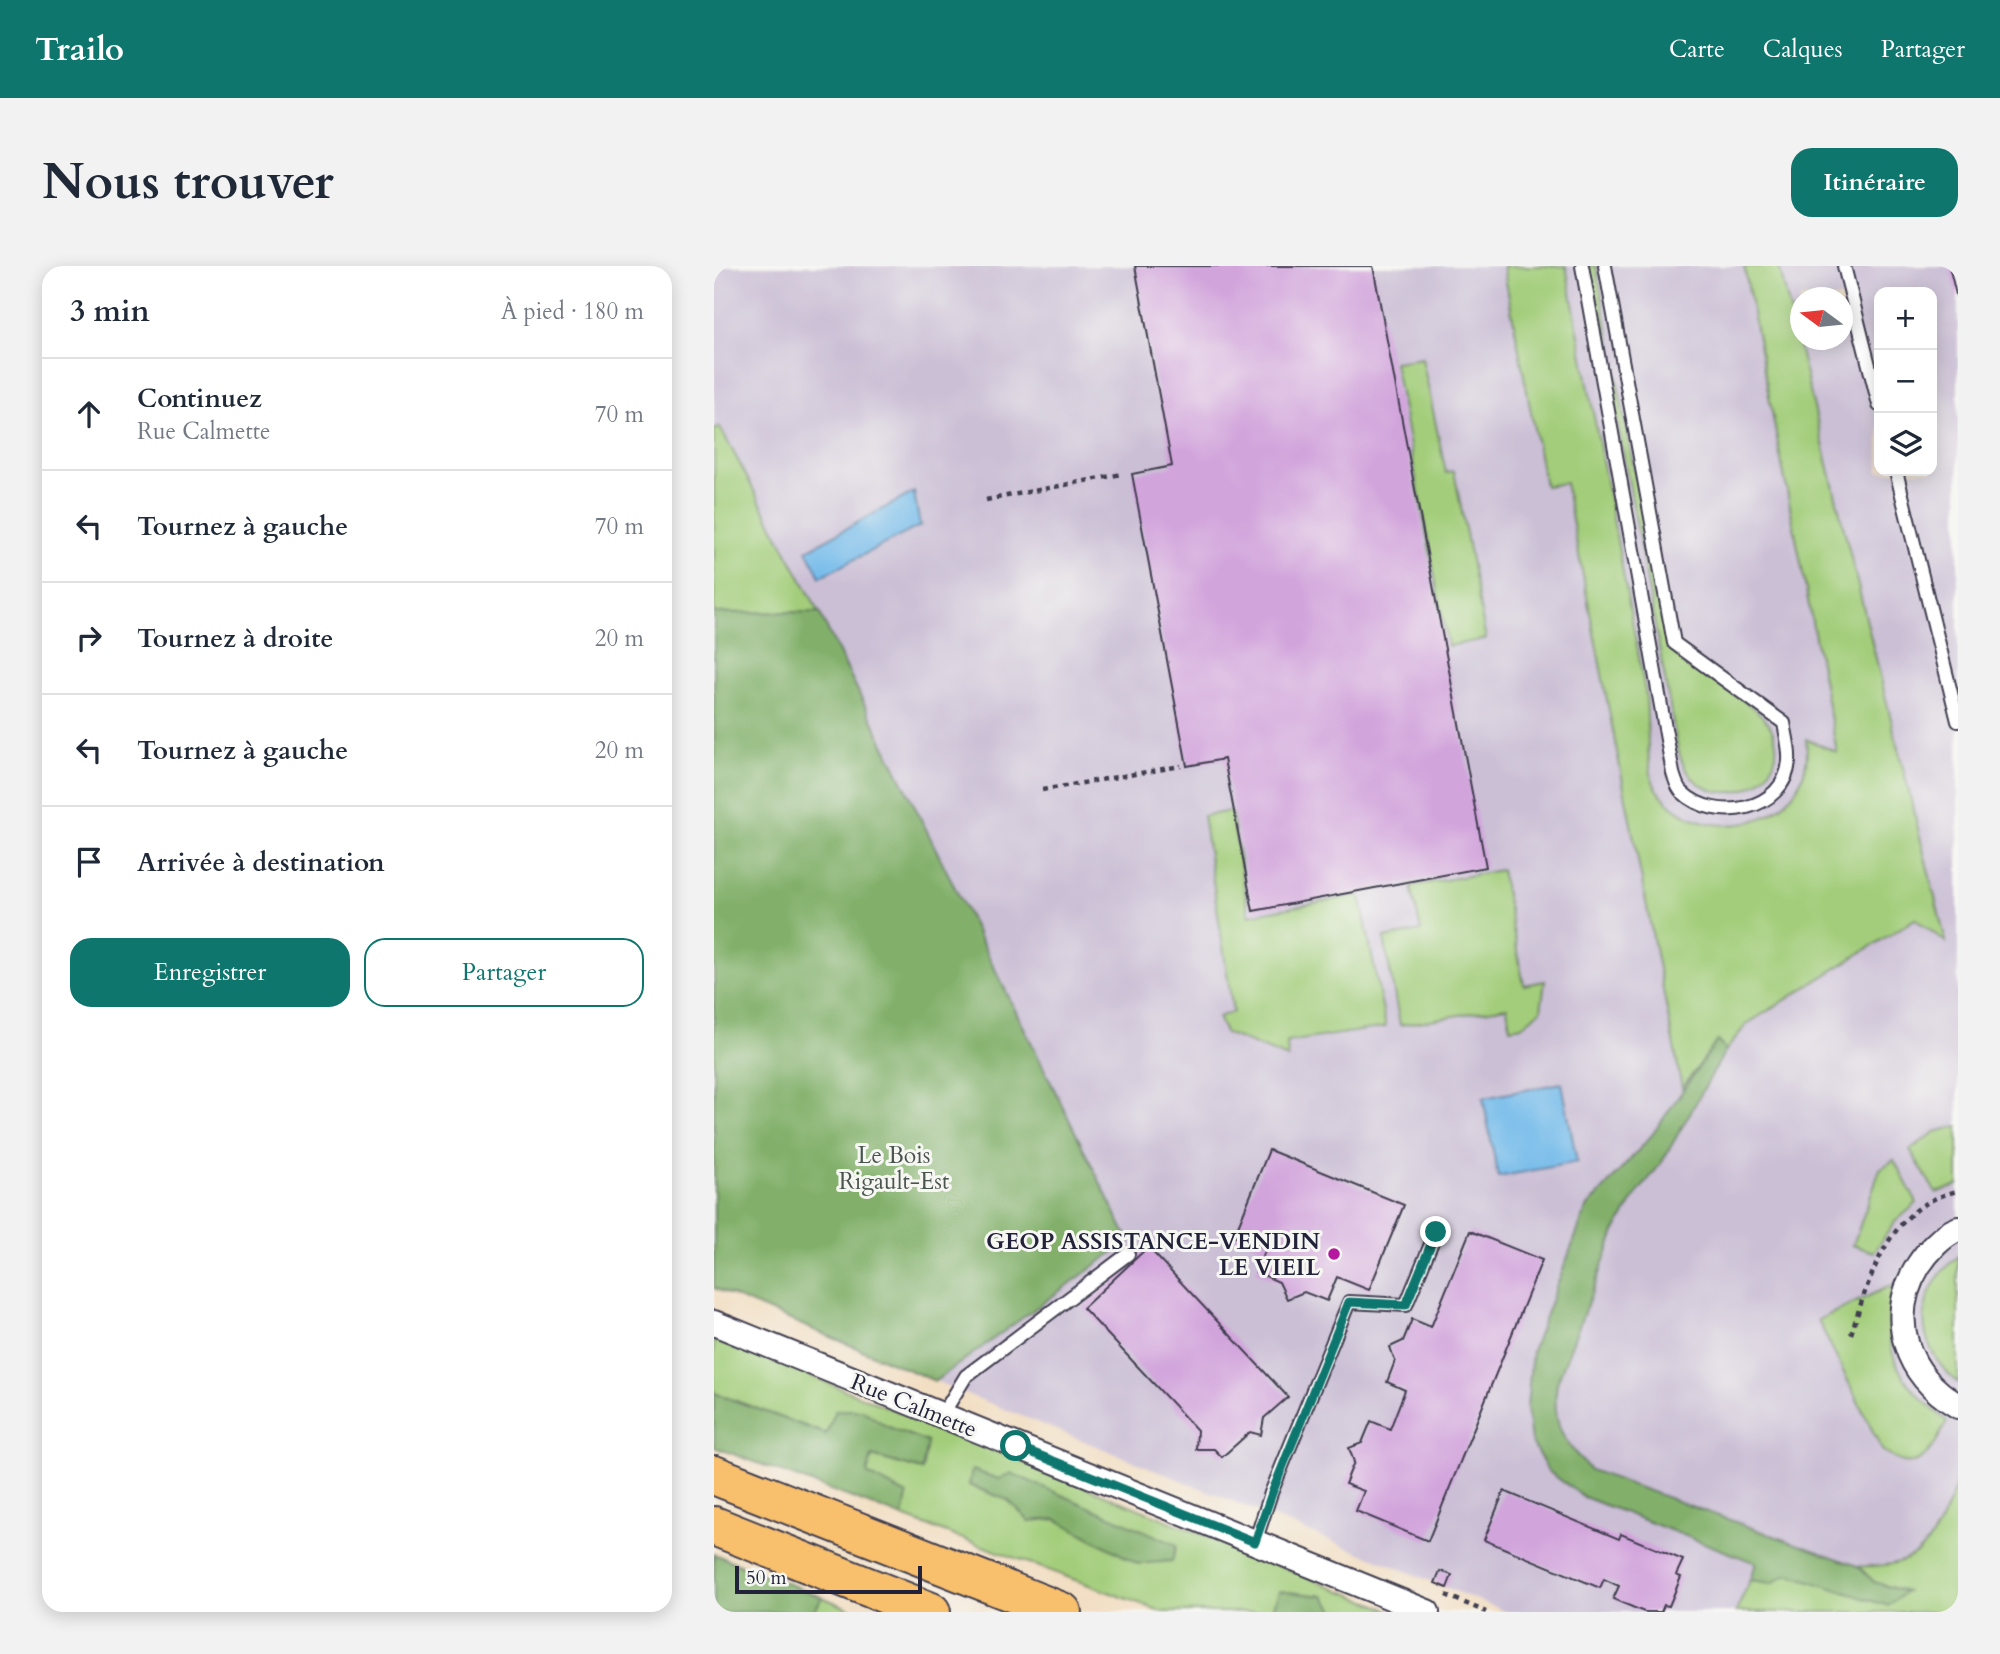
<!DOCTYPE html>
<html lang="fr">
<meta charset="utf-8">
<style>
:root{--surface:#fff;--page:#f2f2f3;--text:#1f2937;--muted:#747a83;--line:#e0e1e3;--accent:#0f766e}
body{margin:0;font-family:Cardo,serif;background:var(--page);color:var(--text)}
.controls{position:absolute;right:21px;top:21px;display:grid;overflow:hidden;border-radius:14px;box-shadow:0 4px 18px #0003}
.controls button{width:63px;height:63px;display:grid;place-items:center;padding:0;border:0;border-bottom:2px solid var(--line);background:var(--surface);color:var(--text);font:35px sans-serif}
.compass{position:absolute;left:1076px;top:21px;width:63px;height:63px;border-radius:50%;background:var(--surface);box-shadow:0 4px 18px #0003;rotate:285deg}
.scale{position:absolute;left:21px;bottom:18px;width:187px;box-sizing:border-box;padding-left:7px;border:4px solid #22223b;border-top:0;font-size:19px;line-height:24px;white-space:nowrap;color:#22223b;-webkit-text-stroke:5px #f6f6f2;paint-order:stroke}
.stop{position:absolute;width:21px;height:21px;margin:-16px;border:5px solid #0f766e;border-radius:50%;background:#fff}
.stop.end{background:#0f766e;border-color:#fff;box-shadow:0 2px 7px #0008}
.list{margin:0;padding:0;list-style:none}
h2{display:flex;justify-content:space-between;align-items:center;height:91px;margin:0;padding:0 28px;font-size:30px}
h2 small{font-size:23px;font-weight:400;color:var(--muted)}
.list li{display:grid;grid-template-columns:46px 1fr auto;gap:21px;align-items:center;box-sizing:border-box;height:112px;padding:0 28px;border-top:2px solid var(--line)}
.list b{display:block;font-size:26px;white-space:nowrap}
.list p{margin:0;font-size:23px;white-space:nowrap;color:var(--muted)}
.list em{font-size:23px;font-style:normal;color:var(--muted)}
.actions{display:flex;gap:14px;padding:21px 28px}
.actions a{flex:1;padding:16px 0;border:2px solid var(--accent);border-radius:21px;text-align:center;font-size:24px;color:var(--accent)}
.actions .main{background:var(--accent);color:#fff}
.icon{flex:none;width:38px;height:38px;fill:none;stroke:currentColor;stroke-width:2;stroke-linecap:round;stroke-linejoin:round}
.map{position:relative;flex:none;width:1244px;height:1346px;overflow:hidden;border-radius:21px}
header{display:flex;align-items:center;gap:42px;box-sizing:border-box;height:98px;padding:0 35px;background:var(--accent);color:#fff}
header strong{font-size:33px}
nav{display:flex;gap:38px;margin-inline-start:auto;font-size:24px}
.intro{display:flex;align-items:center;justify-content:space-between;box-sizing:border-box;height:168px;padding:0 42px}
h1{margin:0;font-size:49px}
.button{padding:18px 32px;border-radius:21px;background:var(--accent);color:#fff;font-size:24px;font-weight:700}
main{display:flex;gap:42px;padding:0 42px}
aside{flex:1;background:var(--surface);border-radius:21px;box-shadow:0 4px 18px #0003}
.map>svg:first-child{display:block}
</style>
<header>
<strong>Trailo</strong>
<nav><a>Carte</a><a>Calques</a><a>Partager</a></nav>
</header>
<div class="intro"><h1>Nous trouver</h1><a class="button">Itinéraire</a></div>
<main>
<aside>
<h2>3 min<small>À pied · 180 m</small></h2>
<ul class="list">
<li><svg class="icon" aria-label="ahead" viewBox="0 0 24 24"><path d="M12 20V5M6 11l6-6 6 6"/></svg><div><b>Continuez</b><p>Rue Calmette</p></div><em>70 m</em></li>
<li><svg class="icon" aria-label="left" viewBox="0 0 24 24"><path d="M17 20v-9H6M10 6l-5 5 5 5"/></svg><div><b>Tournez à gauche</b></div><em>70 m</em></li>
<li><svg class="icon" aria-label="right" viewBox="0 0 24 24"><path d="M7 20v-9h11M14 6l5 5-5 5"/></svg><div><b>Tournez à droite</b></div><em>20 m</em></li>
<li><svg class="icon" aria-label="left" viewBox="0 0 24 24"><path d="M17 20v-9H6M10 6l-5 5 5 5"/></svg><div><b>Tournez à gauche</b></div><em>20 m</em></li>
<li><svg class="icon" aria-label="arrive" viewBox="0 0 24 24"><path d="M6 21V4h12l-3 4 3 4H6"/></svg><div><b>Arrivée à destination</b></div></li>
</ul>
<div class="actions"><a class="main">Enregistrer</a><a>Partager</a></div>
</aside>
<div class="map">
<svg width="1244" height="1346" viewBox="0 0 1244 1346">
<rect width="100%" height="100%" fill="#f6f6f2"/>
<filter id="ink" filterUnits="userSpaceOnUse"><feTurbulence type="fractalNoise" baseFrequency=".0143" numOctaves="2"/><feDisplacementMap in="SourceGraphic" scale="14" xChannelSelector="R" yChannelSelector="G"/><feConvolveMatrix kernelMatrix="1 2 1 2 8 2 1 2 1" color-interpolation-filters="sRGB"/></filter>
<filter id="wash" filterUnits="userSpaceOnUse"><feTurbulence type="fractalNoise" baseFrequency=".00686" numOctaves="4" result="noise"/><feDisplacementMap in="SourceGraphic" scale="28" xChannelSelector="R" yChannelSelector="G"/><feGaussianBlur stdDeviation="1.57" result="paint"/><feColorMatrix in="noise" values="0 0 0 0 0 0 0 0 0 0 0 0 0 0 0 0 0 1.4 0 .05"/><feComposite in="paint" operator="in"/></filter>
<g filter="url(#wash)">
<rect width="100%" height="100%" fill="#f2dec2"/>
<path fill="#cbbfd5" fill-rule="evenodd" d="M 0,0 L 1244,0 L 1244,1279 L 1192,1326 L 1055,1268 L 1022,1346 L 793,1346 L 221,1115 L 415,975 L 105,346 L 6,161 L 0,164 ZM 1165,26 L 1218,26 L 1218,205 L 1165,205 ZM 1086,32 L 1128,32 L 1128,74 L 1086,74 Z"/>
<g fill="#a3cd7a" stroke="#62785a" stroke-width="2" fill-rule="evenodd">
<path d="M 789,0 L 852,0 L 932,430 C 934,451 932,505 941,520 C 985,590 1104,560 1092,473 L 1123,486 L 1030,0 L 1065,0 L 1232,676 L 1201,653 L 1033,758 L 1012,784 L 1003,775 L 968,822 L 851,217 L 831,220 Z"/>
<path d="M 875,0 L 882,0 L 952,377 L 962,389 C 984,404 1044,439 1056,460 C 1085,513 1006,553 972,504 C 968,498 965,487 963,479 Z"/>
<polygon points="708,92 732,207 740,205 772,373 734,380 680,96"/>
<polygon points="6,161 105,346 0,347 0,164"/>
<polygon points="517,545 535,649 646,629 672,761 573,776 574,792 511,767 504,751 519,746 489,550"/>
<polygon points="787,604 810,719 831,715 827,744 808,760 796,762 793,741 686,759 670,672 707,665 697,620"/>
<polygon points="1244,860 1244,919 1222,927 1196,884 1221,866"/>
<polygon points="1180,894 1203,937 1181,956 1160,986 1139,979 1166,903"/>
<path d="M 1244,990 L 1244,1117 C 1199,1079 1199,1028 1244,990 Z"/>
<path d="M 1178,1019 C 1168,1086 1180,1113 1233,1155 C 1219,1184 1203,1214 1168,1184 L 1104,1054 Z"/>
<path d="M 0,1071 L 680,1346 L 623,1346 L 609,1330 L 566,1325 L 559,1344 L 561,1346 L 449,1346 L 189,1251 L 193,1229 L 152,1208 L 158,1190 L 208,1204 L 213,1176 L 172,1160 L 148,1144 L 113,1168 L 0,1127 ZM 258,1204 L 462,1279 L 458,1294 L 365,1265 L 342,1253 L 315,1255 L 294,1234 L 255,1219 Z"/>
<path d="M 1244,1215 L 1244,1346 L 1022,1346 L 1036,1314 L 1058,1317 L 1074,1308 L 1106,1317 L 1191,1326 L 1160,1316 L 1144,1300 C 1212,1303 1221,1271 1244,1215 Z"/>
<polygon points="108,1331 144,1346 100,1346"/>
</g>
<g fill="#82b06a" stroke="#526952" stroke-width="2">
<polygon points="105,346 415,975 221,1115 0,1022 0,347"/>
<path d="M 1003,775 L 1012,784 L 948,896 L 923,928 L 903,961 L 843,1117 C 837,1158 849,1175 876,1204 L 1144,1300 L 1160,1316 L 1192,1326 L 1174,1340 L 1074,1308 L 1058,1317 L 1036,1314 L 1042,1297 L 870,1231 L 834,1205 L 817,1175 L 813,1141 L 818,1085 L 872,943 L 938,869 Z"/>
<polygon points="0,1127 112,1168 122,1144 148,1144 172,1160 213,1176 208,1204 158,1190 153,1208 193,1229 189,1251 0,1181"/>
<polygon points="258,1204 285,1213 297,1207 463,1279 458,1295 424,1298 342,1253 315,1255 294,1234 255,1219"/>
<polygon points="0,1288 108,1331 100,1346 0,1346"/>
<polygon points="565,1325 609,1330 623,1346 561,1346 559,1344"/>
</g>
<g fill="#72baea" stroke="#4a6e92" stroke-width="2">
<polygon points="200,226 206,260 106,311 93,284"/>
<polygon points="848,817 863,896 784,911 769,832"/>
</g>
<g id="blocks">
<g fill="#d2a4dc">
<polygon points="421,0 659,0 772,601 539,645 510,493 473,500 418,208 458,200"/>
<polygon points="1235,0 1244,0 1244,33 1243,33"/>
<polygon points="555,884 690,939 655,1024 623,1011 613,1035 590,1026 573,1033 565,1016 542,1006 552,983 520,970"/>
<polygon points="756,965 828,994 714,1275 642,1245 650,1225 631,1218 640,1196 635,1182 648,1177 657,1155 676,1163 691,1124 673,1116 681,1095 676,1081 689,1075 698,1053 717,1061"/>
<polygon points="434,981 574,1131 550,1152 547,1169 536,1166 508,1191 500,1183 482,1183 483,1164 369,1042"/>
<polygon points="790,1225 905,1273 907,1268 969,1294 962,1309 967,1311 955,1340 950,1339 947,1346 930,1346 899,1333 905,1320 890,1313 886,1322 770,1274"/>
<polygon points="726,1305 738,1309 733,1322 721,1317"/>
</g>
</g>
</g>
<g filter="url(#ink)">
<use href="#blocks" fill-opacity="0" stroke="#413e4f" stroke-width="2"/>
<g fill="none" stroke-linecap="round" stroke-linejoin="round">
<g stroke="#413e4f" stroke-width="16">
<g id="service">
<path d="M 868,0 L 959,507 C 961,513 963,522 968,526 C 1001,558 1071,545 1075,495 C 1076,483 1072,469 1070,457 L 960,377 L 891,0"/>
<polyline points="1130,0 1165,139"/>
<polyline points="1182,205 1244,455"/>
<polyline points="227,1151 252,1110 414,988"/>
<polyline points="541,1276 557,1227 635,1036 692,1039 722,966"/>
</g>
</g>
<g stroke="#413e4f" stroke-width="28">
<g id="minor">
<path d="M 1244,963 C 1228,969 1213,986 1204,1000 C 1172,1053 1192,1109 1244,1140"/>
<polyline points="0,1057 713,1346"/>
</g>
</g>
<g stroke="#413e4f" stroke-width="42">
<g id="trunk">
<polyline points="0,1209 348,1346"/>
<polyline points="0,1260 217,1346"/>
</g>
</g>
<g stroke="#413e4f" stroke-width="4.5" stroke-dasharray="5 5" stroke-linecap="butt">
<polyline points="272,234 408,208"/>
<polyline points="328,524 467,500"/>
<path d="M 1137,1068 C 1156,1011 1174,940 1244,925"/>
<polyline points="732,1329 772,1346"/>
</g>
<use href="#service" stroke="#fff" stroke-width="12"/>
<use href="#minor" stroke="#fff" stroke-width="24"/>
<use href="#trunk" stroke="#f8bf6c" stroke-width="38"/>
</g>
</g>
<g fill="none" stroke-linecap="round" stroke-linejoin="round" filter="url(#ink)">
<polyline stroke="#0f766e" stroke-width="9" points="302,1180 541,1276 558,1227 635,1036 692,1039 722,966"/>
</g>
<circle fill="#b5179e" stroke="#f6f6f2" stroke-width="2.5" cx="620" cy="988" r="7"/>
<g text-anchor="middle" stroke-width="6" stroke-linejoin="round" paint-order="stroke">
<g font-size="23" fill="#49554e" stroke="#f6f6f2">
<text x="180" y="897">Le Bois<tspan x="180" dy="26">Rigault-Est</tspan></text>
</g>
<g font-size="23" font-weight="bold" fill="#22223b" stroke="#f6f6f2" text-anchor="end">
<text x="606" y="983">GEOP ASSISTANCE-VENDIN<tspan x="606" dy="26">LE VIEIL</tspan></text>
</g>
<g font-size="23" fill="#22223b" stroke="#f6f6f2">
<text transform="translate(200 1139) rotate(22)" y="8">Rue Calmette</text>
</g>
</g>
</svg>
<div class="controls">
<button>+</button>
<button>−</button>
<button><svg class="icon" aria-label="layers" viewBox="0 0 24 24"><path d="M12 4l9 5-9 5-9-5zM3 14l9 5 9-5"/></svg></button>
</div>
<svg class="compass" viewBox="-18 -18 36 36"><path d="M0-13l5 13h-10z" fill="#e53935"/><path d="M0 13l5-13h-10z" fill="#747a83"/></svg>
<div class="scale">50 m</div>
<div class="stop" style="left:302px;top:1180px"></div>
<div class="stop end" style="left:722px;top:966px"></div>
</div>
</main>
